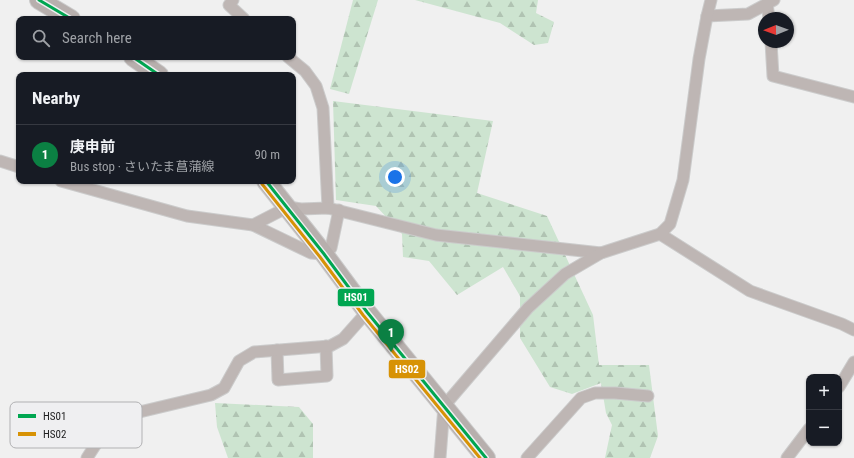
<!DOCTYPE html>
<meta charset="utf-8">
<style>
:root{--surface:#171b24;--page:#20242c;--text:#f1f3f6;--muted:#9ea1a6;--line:#363941;--accent:#0b8043}
body{margin:0;font-family:"Roboto Condensed","Noto Sans JP",sans-serif;background:var(--page);color:var(--text)}
.controls{position:absolute;right:12px;bottom:12px;display:grid;overflow:hidden;border-radius:8px;box-shadow:0 1px 3px #0004}
.controls button{width:36px;height:36px;display:grid;place-items:center;padding:0;border:0;border-bottom:1px solid var(--line);background:var(--surface);color:var(--text);font:20px sans-serif}
.compass{position:absolute;left:758px;top:12px;width:36px;height:36px;border-radius:50%;background:var(--surface);box-shadow:0 1px 3px #0004;rotate:269deg}
.you{position:absolute;left:395px;top:177px;width:14px;height:14px;margin:-10px;border:3px solid #fff;border-radius:50%;background:#1a73e8;box-shadow:0 0 0 6px #1a73e833}
.badge{display:grid;place-items:center;width:26px;height:26px;border-radius:50%;background:var(--accent);color:#fff;font-size:13px;font-weight:700}
.pin{position:absolute;translate:-50% -33px;filter:drop-shadow(0 1px 2px #0008)}
.pin::after{content:'';position:absolute;top:21px;width:14px;height:12px;background:inherit;clip-path:polygon(0 0,100% 0,50% 100%)}
.list{margin:0;padding:0;list-style:none}
h2{display:flex;justify-content:space-between;align-items:center;height:52px;margin:0;padding:0 16px;font-size:17px}
h2 small{font-size:13px;font-weight:400;color:var(--muted)}
.list li{display:grid;grid-template-columns:26px 1fr auto;gap:12px;align-items:center;box-sizing:border-box;height:60px;padding:0 16px;border-top:1px solid var(--line)}
.list b{display:block;font-size:15px;white-space:nowrap}
.list p{margin:0;font-size:13px;white-space:nowrap;color:var(--muted)}
.list em{font-size:13px;font-style:normal;color:var(--muted)}
.icon{flex:none;width:22px;height:22px;fill:none;stroke:currentColor;stroke-width:2;stroke-linecap:round;stroke-linejoin:round}
.map{position:relative;flex:none;width:854px;height:458px;overflow:hidden}
.search{position:absolute;background:var(--surface);box-shadow:0 1px 3px #0004;left:16px;top:16px;width:280px;height:44px;display:flex;align-items:center;gap:10px;box-sizing:border-box;padding:0 14px;border-radius:8px;color:var(--muted);font-size:15px}
.panel{position:absolute;background:var(--surface);box-shadow:0 1px 3px #0004;left:16px;top:72px;width:280px;height:112px;border-radius:8px}
.map>svg:first-child{display:block}
</style>
<div class="map">
<svg width="854" height="458" viewBox="0 0 854 458">
<defs>
<pattern id="forest-firs" width="22" height="20" patternUnits="userSpaceOnUse"><rect width="22" height="20" fill="#cde4d0"/><path d="M5 1l3.5 6h-7zM16 11l3.5 6h-7z" fill="#b0c3b2"/></pattern>
</defs>
<rect width="100%" height="100%" fill="#f0f0f0"/>
<g fill="url(#forest-firs)">
<polygon points="353,0 378,0 349,94 330,89"/>
<polygon points="415,0 538,0 536,13 554,22 548,43 534,45 500,23"/>
<polygon points="333,101 493,121 477,193 547,216 593,315 599,365 649,365 658,436 650,458 605,458 612,425 606,413 601,383 572,394 550,387 520,338 520,296 503,267 457,295 429,261 403,257 402,234 376,206 336,200"/>
<polygon points="215,403 299,407 313,424 313,458 228,458 217,427"/>
</g>
<g fill="none" stroke-linecap="round" stroke-linejoin="round">
<g stroke="#cbcbcb" stroke-width="13">
<g id="street">
<polyline points="233,0 229,5 244,19"/>
<polyline points="767,4 769,18"/>
<polyline points="707,16 748,14 774,0"/>
<polyline points="771,42 773,76 854,97"/>
<polyline points="288,57 305,71 316,86 323,108 328,208"/>
<polyline points="0,161 19,167"/>
<polyline points="61,181 187,216 253,225 311,253 324,254 331,248 339,210"/>
<polyline points="253,225 288,207 301,209 328,208 436,235 601,253"/>
<polyline points="660,234 750,291 842,324 854,330"/>
<polyline points="277,350 278,380 327,376 326,346"/>
<polyline points="839,387 854,362"/>
<polyline points="87,458 103,433 131,414 211,395 224,388 239,361 254,352 330,346 343,339 367,312"/>
<polyline points="440,458 444,406 528,308 565,274 601,253 660,234 670,224 683,180 699,59 707,16 711,0"/>
<polyline points="527,458 581,398 595,393 615,393 648,396"/>
<polyline points="787,458 809,429"/>
</g>
</g>
<g stroke="#cbcbcb" stroke-width="20">
<g id="primary">
<polyline points="39,0 71,19"/>
<polyline points="133,57 159,75"/>
<polyline points="266,181 324,254 367,312 486,458"/>
</g>
</g>
<use href="#street" stroke="#beb6b4" stroke-width="11"/>
<use href="#primary" stroke="#b7afad" stroke-width="18"/>
<g stroke="#efeff1" stroke-width="6">
<g id="bus-1">
<polyline points="39,0 71,19"/>
<polyline points="133,57 159,75"/>
<polyline points="266,181 324,254 367,312 486,458"/>
</g>
</g>
<g stroke="#efeff1" stroke-width="6">
<polyline id="bus-2" points="262,184 320,257 363,315 480,458"/>
</g>
<use href="#bus-1" stroke="#00a651" stroke-width="3"/>
<use href="#bus-2" stroke="#d79205" stroke-width="3"/>
</g>
<rect x="10" y="402" width="132" height="46" rx="6" fill="#efeff1" stroke="#b1b1b3" stroke-width="1"/>
<rect x="18" y="414" width="18" height="4" fill="#00a651"/>
<rect x="18" y="432" width="18" height="4" fill="#d79205"/>
<g font-size="11" fill="#212122">
<text x="43" y="420">HS01</text>
<text x="43" y="438">HS02</text>
</g>
<g stroke="#efeff1" stroke-width="1.5">
<rect x="337" y="288" width="38" height="19" rx="4" fill="#00a651"/>
<rect x="388" y="359" width="38" height="20" rx="4" fill="#d79205"/>
</g>
<g font-size="11" text-anchor="middle" font-weight="bold" fill="#fff">
<text x="356" y="301">HS01</text>
<text x="407" y="373">HS02</text>
</g>
</svg>
<div class="controls">
<button>+</button>
<button>−</button>
</div>
<svg class="compass" viewBox="-18 -18 36 36"><path d="M0-13l5 13h-10z" fill="#e53935"/><path d="M0 13l5-13h-10z" fill="#9ea1a6"/></svg>
<div class="you"></div>
<div class="pin badge" style="left:391px;top:352px">1</div>
<div class="search"><svg class="icon" aria-label="search" viewBox="0 0 24 24"><circle cx="10" cy="10" r="6"/><path d="M15 15l6 6"/></svg>Search here</div>
<section class="panel">
<h2>Nearby<small></small></h2>
<ul class="list">
<li><span class="badge">1</span><div><b>庚申前</b><p>Bus stop · さいたま菖蒲線</p></div><em>90 m</em></li>
</ul>
</section>
</div>
